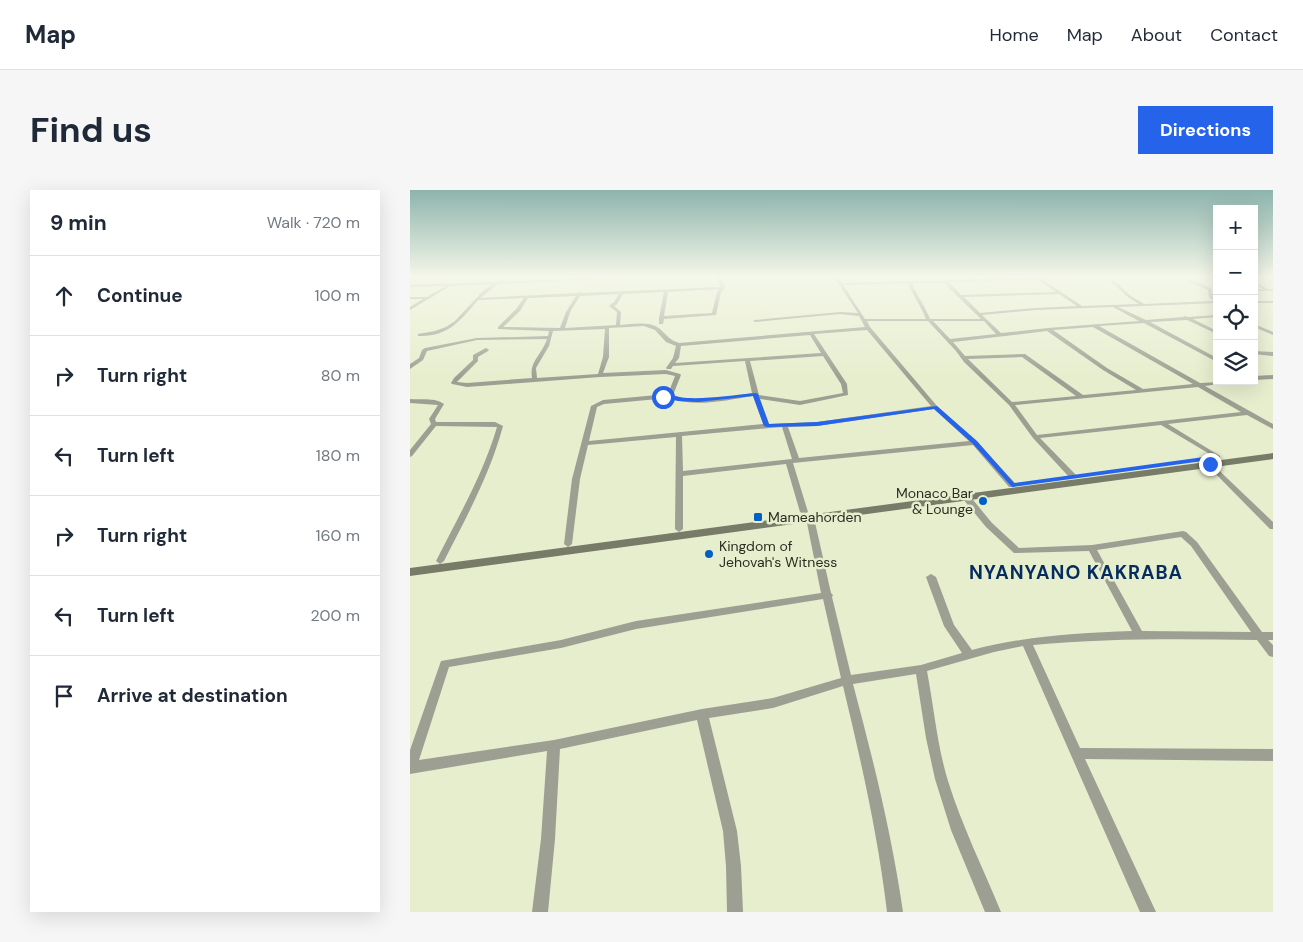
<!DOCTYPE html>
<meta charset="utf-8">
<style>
:root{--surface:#fff;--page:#f6f6f7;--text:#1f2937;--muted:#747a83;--line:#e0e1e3;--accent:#2563eb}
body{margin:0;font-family:"DM Sans",sans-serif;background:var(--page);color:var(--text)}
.controls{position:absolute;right:15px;top:15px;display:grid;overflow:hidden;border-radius:0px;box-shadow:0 5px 20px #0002}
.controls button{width:45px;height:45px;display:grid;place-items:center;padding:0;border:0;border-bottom:1px solid var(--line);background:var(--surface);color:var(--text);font:25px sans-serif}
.stop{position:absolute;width:15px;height:15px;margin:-11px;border:4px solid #2563eb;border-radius:50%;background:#fff}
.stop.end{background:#2563eb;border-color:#fff;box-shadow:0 1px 5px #0008}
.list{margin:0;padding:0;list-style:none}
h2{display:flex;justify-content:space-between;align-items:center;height:65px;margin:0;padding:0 20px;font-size:21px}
h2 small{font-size:16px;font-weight:400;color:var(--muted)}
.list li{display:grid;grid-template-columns:32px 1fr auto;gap:15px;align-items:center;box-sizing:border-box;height:80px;padding:0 20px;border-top:1px solid var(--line)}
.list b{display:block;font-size:19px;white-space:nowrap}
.list em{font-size:16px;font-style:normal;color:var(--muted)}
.icon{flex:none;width:28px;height:28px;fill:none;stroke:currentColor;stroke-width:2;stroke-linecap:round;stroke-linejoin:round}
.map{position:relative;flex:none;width:863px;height:722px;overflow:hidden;border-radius:0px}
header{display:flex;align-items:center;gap:30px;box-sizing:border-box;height:70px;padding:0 25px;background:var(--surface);border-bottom:1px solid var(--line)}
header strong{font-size:24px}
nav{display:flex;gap:28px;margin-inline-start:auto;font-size:18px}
.intro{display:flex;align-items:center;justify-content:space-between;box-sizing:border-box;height:120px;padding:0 30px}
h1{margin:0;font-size:35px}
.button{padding:12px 22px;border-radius:0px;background:var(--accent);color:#fff;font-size:18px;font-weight:700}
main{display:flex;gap:30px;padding:0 30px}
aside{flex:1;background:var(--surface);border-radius:0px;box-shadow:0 5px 20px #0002}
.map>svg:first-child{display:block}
</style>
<header>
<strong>Map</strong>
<nav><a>Home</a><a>Map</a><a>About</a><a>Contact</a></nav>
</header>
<div class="intro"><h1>Find us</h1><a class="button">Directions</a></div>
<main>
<aside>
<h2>9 min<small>Walk · 720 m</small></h2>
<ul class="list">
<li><svg class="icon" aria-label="ahead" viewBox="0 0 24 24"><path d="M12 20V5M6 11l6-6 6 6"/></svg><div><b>Continue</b></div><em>100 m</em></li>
<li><svg class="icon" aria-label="right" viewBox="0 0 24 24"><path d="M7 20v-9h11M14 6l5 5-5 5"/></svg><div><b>Turn right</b></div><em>80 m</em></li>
<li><svg class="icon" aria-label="left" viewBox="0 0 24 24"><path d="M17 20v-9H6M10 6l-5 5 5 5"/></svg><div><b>Turn left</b></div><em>180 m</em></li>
<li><svg class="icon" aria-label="right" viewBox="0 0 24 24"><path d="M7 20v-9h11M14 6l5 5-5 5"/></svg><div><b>Turn right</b></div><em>160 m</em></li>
<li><svg class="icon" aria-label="left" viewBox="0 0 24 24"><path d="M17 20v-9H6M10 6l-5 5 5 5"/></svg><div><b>Turn left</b></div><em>200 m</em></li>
<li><svg class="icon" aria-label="arrive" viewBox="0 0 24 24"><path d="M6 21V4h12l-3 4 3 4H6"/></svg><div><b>Arrive at destination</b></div></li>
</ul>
</aside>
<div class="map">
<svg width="863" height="722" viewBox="0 0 863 722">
<rect width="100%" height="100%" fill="#e7eece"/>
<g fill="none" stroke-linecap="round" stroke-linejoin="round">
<g fill="#9c9f92" fill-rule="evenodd">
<path d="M 215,87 L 237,87 L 88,94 L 70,108 L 168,103 L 170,102 L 172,103 L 311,97 L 306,87 L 310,87 L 315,98 L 311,102 L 306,125 L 254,129 L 253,134 L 249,134 L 249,128 L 254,102 L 213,104 L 207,114 L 204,116 L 211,122 L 210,135 C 223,134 240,131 250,139 C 258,146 259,150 269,153 L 455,137 L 449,126 L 430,124 L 345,132 L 343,131 L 345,130 L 430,122 L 448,123 L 424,87 L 428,87 L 432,93 L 659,87 L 657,88 L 633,90 L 672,116 L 729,114 L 719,108 L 696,87 L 700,87 L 721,106 L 734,114 L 804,111 L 799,107 L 798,100 L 769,87 L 773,87 L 801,98 L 803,106 L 807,109 L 807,113 L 708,117 L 736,130 L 773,127 L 775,126 L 778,127 L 807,125 L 807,127 L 783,129 L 807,141 L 807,144 L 777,130 L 740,132 L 807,168 L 807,172 L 734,133 L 689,136 L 790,193 L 830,191 L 795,196 L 863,234 L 863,239 L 837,225 L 758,234 L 810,266 L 810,268 L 808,269 L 751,235 L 630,248 L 667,286 L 666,288 L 660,288 L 623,248 L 599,215 L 554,172 L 546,161 L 518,131 L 457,131 L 460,137 L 527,216 L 567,252 L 605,293 L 606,295 L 605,297 L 599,297 L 563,255 L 383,273 L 398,322 L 394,324 L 390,322 L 376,274 L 273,286 L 273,339 L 269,342 L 265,339 L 266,247 L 178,255 L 170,289 L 162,354 L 158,357 L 154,354 L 162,289 L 181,216 L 193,210 L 258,204 L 265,186 L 256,184 L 190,187 L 57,197 L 42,194 L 41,193 L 44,188 L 63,170 L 63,165 L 76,158 L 79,160 L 78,161 L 68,167 L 68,171 L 47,192 L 57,193 L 122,188 C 119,171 132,165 137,149 L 67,150 L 17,161 L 13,170 L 0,179 L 0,174 L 9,168 L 12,160 L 15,158 L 67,148 L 138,146 L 139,141 L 88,139 L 88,137 L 106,119 L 114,108 L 68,110 C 50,131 38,147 8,146 L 8,144 L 25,141 L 36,137 L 45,131 L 74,100 L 83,94 L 40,96 L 0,120 L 0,117 L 13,109 L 0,109 L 0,107 L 17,107 L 36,96 L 0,97 L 0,95 ZM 628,90 L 646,102 L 551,105 L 539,92 ZM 498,93 C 503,106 511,116 516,129 L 455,129 L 433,95 ZM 502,93 L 534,93 L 571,129 L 520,129 C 515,116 507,106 502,93 ZM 309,99 L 307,102 L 302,123 L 254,126 L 258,102 ZM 209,104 L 204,112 L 199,116 L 207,122 L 206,135 L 155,138 L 160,122 L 170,106 ZM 649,104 L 667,116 L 625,118 L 570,123 L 554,107 ZM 166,106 L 156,122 L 150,138 L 93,137 L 110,121 L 118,108 ZM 703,117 L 729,131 L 638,138 L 591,143 L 572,125 L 625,120 ZM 523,131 L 574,131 L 586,144 L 540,149 ZM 234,136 L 245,140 L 256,152 L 266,156 L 263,168 L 256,178 L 257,179 L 261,179 L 263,176 L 335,171 L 342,203 C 317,207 288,215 263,205 L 271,185 L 270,184 L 256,180 L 193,183 L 199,167 L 199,138 ZM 683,137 L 783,194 L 733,199 L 697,178 L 643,140 ZM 195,139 L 193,167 L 188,184 L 127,188 L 126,178 L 139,156 L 143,141 ZM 457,140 L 521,216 L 407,232 L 359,234 L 350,209 L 390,215 L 438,205 L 437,194 L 404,144 ZM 637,141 L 693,180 L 726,200 L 673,205 L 615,164 L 555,166 L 543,152 ZM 400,145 L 411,163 L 265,173 L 269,168 L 271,156 ZM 413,166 L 431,194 L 433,203 L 390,211 L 349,205 L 340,171 ZM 612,167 L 666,206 L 602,212 L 558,169 ZM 788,197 L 831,222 L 627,245 L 605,215 ZM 343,206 L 353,234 L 179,251 L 187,217 L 194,214 L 259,208 C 286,218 316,210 343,206 ZM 524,219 L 559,251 L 389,268 L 378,237 L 407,236 ZM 372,237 L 382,269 L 273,281 L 272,246 Z"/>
<polygon points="844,91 858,99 863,99 863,101 844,101 844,99 853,99 844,94"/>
<rect x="844" y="111" width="19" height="2"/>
<polygon points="844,134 863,142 863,145 844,137"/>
<polygon points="844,161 863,162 863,166 844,164"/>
<polygon points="863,185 863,189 844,190 844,186"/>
<path d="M 0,209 C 11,210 25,207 34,214 L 25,229 L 26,232 L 85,232 L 93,236 C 80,284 57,326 34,371 L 30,374 L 26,371 C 48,327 73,285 87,237 L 26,236 L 2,266 L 0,267 L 0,260 L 21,234 L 19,229 L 28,215 L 0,213 Z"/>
<polygon points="794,267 796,268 863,332 863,339 860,339 792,270 790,269"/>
<path d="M 553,305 L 559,305 L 582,333 L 609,358 L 682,355 L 773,341 L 776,342 L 787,352 L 852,442 L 863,442 L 863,450 L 858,450 L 863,455 L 863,467 L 859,466 L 847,450 C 772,449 697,448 623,455 L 670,558 L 863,559 L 863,571 L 675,569 L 746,722 L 730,722 L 613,456 L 584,462 L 517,481 C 524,518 527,555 538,591 C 552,636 573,678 591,722 L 575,722 L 541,640 L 525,589 L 516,548 L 506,484 L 443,494 C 463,569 482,645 493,722 L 477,722 C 468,645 451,571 433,496 L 363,518 L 299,528 L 327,641 L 331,676 L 333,722 L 317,722 L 316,676 L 313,641 L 287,530 L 150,559 L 145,649 L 138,722 L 122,722 L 131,649 L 137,561 L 0,584 L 0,560 L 31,471 L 151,450 L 226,431 L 411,403 L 396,328 L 400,326 L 404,328 L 421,403 L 423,405 L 422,407 L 441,485 L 511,475 L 552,463 L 534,436 L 516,387 L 521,384 L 526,387 L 544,435 L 562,460 C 614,446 668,443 722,441 L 679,361 L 604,363 L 576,337 L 553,309 L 552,307 ZM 771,347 L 781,356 L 841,442 L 732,441 L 687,360 ZM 413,409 L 431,488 L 363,508 L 292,519 L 144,550 L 9,570 L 39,477 L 151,458 L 226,439 Z"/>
</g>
<polygon fill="#787b68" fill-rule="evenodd" points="863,263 863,269 0,386 0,378"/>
</g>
<linearGradient id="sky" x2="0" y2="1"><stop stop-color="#8db4ad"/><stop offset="0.46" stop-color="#f4f7e9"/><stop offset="1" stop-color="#f4f7e9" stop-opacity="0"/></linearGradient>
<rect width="863" height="188" fill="url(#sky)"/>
<path fill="#2563eb" d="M 346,203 L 348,204 L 359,234 L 407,232 L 527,216 L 567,251 L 604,293 L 794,267 L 803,274 L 798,275 L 793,271 L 602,297 L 563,254 L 524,219 L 407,236 L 357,237 L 354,236 L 343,206 L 288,212 L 268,211 L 250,207 C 259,202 267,208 277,208 C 300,209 323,205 346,203 Z"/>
<g fill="#015fc8" stroke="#e7eece" stroke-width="2">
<circle cx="573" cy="311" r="5"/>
<rect x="343" y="322" width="10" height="10" rx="2.5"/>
<circle cx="299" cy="364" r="5"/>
</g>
<g text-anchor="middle" stroke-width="5" stroke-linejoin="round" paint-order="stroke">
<g font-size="14" fill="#292c20" stroke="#e7eece" text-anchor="start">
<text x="563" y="308" text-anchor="end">Monaco Bar<tspan x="563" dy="16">&amp; Lounge</tspan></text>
<text x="358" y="332">Mameahorden</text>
<text x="309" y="361">Kingdom of<tspan x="309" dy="16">Jehovah's Witness</tspan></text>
</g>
<g font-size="19" font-weight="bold" letter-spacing="1" fill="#052c5f" stroke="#e7eece">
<text x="666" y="389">NYANYANO KAKRABA</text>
</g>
</g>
</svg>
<div class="controls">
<button>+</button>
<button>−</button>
<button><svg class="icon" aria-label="locate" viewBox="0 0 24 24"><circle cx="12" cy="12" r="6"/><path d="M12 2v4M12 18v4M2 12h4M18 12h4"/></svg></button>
<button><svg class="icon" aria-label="layers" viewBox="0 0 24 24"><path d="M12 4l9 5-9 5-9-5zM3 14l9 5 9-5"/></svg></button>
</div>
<div class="stop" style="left:253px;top:207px"></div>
<div class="stop end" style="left:800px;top:274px"></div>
</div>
</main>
